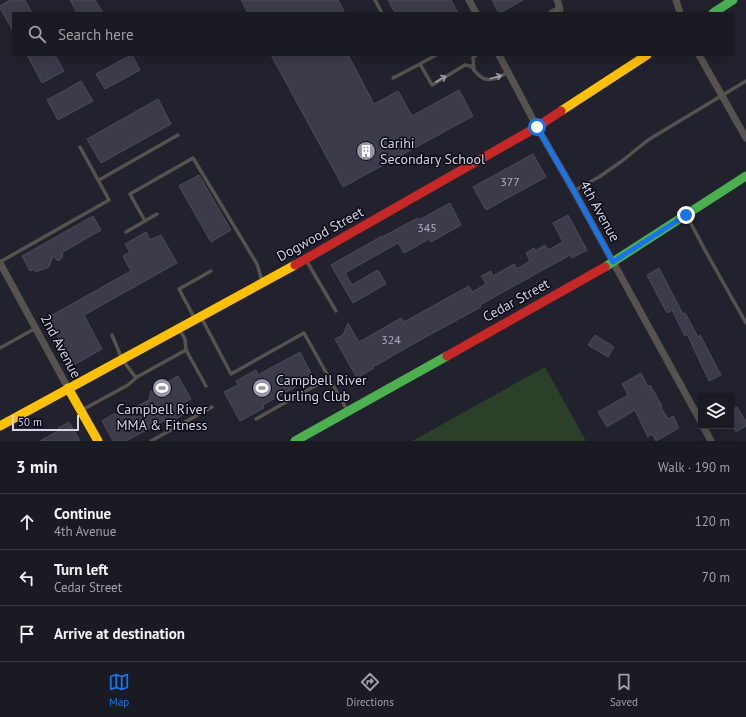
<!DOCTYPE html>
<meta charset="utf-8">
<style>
:root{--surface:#1a1a22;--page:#23232a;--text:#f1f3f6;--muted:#9fa1a5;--line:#383840;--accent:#1a73e8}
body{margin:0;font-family:"PT Sans",sans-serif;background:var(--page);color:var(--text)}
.controls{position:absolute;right:12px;bottom:12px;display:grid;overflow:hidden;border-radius:0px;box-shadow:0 4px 16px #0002}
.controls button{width:36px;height:36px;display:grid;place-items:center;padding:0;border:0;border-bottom:1px solid var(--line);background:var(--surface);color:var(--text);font:20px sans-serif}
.scale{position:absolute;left:12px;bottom:10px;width:67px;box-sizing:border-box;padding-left:4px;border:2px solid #d3d5e5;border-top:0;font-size:11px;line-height:14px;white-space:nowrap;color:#d3d5e5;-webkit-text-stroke:3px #080913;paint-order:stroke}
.stop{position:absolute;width:12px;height:12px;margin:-9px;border:3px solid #1a73e8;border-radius:50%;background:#fff}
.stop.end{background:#1a73e8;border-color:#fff;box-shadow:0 1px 4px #0008}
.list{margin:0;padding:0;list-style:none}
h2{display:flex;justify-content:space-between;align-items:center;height:52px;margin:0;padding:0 16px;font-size:17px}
h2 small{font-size:13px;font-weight:400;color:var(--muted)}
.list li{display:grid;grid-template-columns:26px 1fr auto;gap:12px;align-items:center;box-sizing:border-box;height:56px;padding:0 16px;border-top:1px solid var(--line)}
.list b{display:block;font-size:15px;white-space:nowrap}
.list p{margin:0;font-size:13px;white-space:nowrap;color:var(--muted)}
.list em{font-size:13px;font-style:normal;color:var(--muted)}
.icon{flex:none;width:22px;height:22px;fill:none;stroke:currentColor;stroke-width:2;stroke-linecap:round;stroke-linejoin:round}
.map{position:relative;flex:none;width:746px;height:441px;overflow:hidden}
.search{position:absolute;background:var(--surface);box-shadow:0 4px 16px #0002;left:12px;right:12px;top:12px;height:44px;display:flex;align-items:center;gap:10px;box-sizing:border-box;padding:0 14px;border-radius:0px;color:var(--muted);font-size:15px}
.sheet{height:220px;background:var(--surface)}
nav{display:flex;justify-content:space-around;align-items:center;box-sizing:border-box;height:56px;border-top:1px solid var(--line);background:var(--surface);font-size:11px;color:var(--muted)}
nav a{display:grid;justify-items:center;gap:2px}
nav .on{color:var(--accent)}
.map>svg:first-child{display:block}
</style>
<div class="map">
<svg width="746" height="441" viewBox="0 0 746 441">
<rect width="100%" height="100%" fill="#22222e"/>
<polygon fill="#2c3f29" points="545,367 586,441 412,441"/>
<g fill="#3d3b4a" stroke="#4c4b55">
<polygon points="10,0 25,0 32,13 13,13 13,31 0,8 0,6"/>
<polygon points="70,0 95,0 103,13 77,13"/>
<polygon points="241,0 338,0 345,13 248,13"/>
<polygon points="388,0 451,0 458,13 395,13"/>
<polygon points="492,0 523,0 500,13 499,13"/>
<polygon points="27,55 55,55 64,71 42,83"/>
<polygon points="131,55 132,55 140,70 105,89 96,74"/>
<polygon points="271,55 348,55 374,104 398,91 412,116 459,90 473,116 343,187"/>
<polygon points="81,81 93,101 58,120 47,100"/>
<polygon points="158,99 171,124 101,163 87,139"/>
<polygon points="533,154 546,177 486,210 473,187"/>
<polygon points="199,175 231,230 211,242 179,186"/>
<polygon points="450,203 461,225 431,242 429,239 404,253 398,243 345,273 352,285 378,270 386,284 353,303 331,265 382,236 382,237 418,218 419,220"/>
<polygon points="568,215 587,250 572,258 570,255 523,281 480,305 481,307 422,339 373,367 374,368 357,378 335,339 343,335 348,323 359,342 401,318 404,322 469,286 472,292 486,284 481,276 491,271 493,276 514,264 517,269 530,261 526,253 534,248 535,251 545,245 548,250 563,242 553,223"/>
<polygon points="93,216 101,230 63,252 62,258 58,261 53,256 49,267 42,270 42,269 36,272 34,269 30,271 22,256"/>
<polygon points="146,232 150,240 161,235 177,263 84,315 102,349 74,365 47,318 131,271 123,256 130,252 125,244"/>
<polygon points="659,268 683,314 685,313 698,337 700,335 721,375 709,381 687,334 685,336 672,310 667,313 647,275"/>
<polygon points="595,335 614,347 608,357 588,345"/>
<polygon points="300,352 313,377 263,405 264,408 240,421 224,392 238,385 236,381 256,370 258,375"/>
<polygon points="641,373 648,387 650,385 662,406 661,407 668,419 673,416 679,428 656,441 652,434 648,437 635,410 607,427 598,412 628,395 622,384"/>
<polygon points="178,376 191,399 178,406 183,415 169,422 167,419 126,441 113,441 102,421 114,414 120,415 149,400 151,391"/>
<polygon points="737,407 746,422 746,426 736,432 731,423 731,410"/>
<polygon points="69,422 80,441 40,441 60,430 58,428"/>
</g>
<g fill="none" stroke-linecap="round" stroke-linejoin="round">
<g stroke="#56524d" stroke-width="3.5">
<polyline points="375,0 382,13"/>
<polyline points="436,55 420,64 432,85 465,65 471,66 474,70"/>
<path d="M 476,55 L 473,58 L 474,70 C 476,72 478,75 481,77 C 490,83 500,77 508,72"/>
<polyline points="393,78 420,64"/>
<polyline points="99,180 178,135"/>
<polyline points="574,191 599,177 622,161 648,140 746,81"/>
<polyline points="157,214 145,221 130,194 193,158 257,264 262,281"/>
<polyline points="687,216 706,252 746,323"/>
<polyline points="126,232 145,221"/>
<polyline points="306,260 336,311"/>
<polyline points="0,262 109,200 80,147"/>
<polyline points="201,317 231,374 304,333 347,410"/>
<polyline points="195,319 179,289 211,271"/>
<polyline points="179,329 185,339 186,350"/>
<polyline points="112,335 122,359 136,378"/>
<polyline points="0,348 36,328"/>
<polyline points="82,410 128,385 137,377 186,350 206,386"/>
<polyline points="256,419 329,378"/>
<polyline points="151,441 212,407"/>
</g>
<g stroke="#56524d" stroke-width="7">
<polyline points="469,0 476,13"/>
<polyline points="676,0 680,13"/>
<polyline points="552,13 560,9 557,0"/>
<polyline points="499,55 537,127 574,191 701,422"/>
<polyline points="699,55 746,138"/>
<polyline points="0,263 68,388"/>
<polyline points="703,426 711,441"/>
</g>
<g stroke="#4caf50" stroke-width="9">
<polyline points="713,13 733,0"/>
<polyline points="605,267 746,176"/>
<polyline points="295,441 447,356"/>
</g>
<g stroke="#ffc107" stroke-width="9">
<polyline points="561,111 647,55"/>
<polyline points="68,388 98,441"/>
<polyline points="0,426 295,265"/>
</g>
<g stroke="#c62828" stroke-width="9">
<polyline points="295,265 537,127 561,111"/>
<polyline points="447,356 605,267"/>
</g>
</g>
<defs><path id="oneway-shaft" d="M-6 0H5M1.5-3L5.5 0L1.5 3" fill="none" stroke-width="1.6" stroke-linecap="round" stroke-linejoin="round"/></defs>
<g stroke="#9b9aa1">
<use href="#oneway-shaft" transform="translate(496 77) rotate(-16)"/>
<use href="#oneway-shaft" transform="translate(441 79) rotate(-30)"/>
</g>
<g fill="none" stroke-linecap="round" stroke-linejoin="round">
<polyline stroke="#1a73e8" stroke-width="5" points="537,127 574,191 613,262 686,215"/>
</g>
<defs>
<g id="building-disc" transform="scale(1)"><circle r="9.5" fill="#9596a5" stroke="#080913"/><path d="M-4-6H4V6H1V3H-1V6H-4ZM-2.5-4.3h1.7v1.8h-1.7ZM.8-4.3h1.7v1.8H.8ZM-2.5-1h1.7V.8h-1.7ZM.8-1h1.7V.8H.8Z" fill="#fff"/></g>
<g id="stadium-disc" transform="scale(1)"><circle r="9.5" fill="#9596a5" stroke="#080913"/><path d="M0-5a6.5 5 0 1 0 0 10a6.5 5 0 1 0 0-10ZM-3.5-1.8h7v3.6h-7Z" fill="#fff"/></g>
</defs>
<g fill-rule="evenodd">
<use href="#building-disc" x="366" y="151"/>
<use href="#stadium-disc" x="162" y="388"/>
<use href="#stadium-disc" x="262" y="388"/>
</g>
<g text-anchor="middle" stroke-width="3" stroke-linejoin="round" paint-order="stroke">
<g font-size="12" fill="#aeaebe">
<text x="510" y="186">377</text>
<text x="427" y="232">345</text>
<text x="391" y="344">324</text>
</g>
<g font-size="14" fill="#d3d5e5" stroke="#080913" text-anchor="start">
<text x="380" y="148">Carihi<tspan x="380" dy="16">Secondary School</tspan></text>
<text x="276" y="385">Campbell River<tspan x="276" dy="16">Curling Club</tspan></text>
<text x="162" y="414" text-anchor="middle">Campbell River<tspan x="162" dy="16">MMA &amp; Fitness</tspan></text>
</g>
<g font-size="14" fill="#d3d5e5" stroke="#080913">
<text transform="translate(600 211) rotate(61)" y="5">4th Avenue</text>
<text transform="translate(320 234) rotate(-29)" y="5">Dogwood Street</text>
<text transform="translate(516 300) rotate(-29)" y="5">Cedar Street</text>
<text transform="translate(61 346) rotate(62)" y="5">2nd Avenue</text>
</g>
</g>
</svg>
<div class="controls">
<button><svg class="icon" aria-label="layers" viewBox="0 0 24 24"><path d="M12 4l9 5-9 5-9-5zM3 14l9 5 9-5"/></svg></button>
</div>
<div class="scale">50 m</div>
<div class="stop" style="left:537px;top:127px"></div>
<div class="stop end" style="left:686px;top:215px"></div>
<div class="search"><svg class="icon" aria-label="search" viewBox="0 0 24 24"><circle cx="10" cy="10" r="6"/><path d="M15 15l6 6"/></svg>Search here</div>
</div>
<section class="sheet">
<h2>3 min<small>Walk · 190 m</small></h2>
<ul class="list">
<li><svg class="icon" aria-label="ahead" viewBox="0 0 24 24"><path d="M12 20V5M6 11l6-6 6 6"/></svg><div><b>Continue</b><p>4th Avenue</p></div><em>120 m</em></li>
<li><svg class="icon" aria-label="left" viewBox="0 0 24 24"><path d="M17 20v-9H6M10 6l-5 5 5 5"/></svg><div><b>Turn left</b><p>Cedar Street</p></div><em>70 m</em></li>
<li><svg class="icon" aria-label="arrive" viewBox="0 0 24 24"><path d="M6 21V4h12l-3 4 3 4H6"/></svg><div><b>Arrive at destination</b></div></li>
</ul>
</section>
<nav>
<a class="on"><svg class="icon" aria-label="map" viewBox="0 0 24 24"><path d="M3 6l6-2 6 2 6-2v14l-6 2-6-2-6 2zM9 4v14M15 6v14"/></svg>Map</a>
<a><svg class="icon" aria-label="directions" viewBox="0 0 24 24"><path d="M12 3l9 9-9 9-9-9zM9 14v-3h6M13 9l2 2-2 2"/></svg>Directions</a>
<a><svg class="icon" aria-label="saved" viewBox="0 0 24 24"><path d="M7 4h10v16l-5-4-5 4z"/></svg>Saved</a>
</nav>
